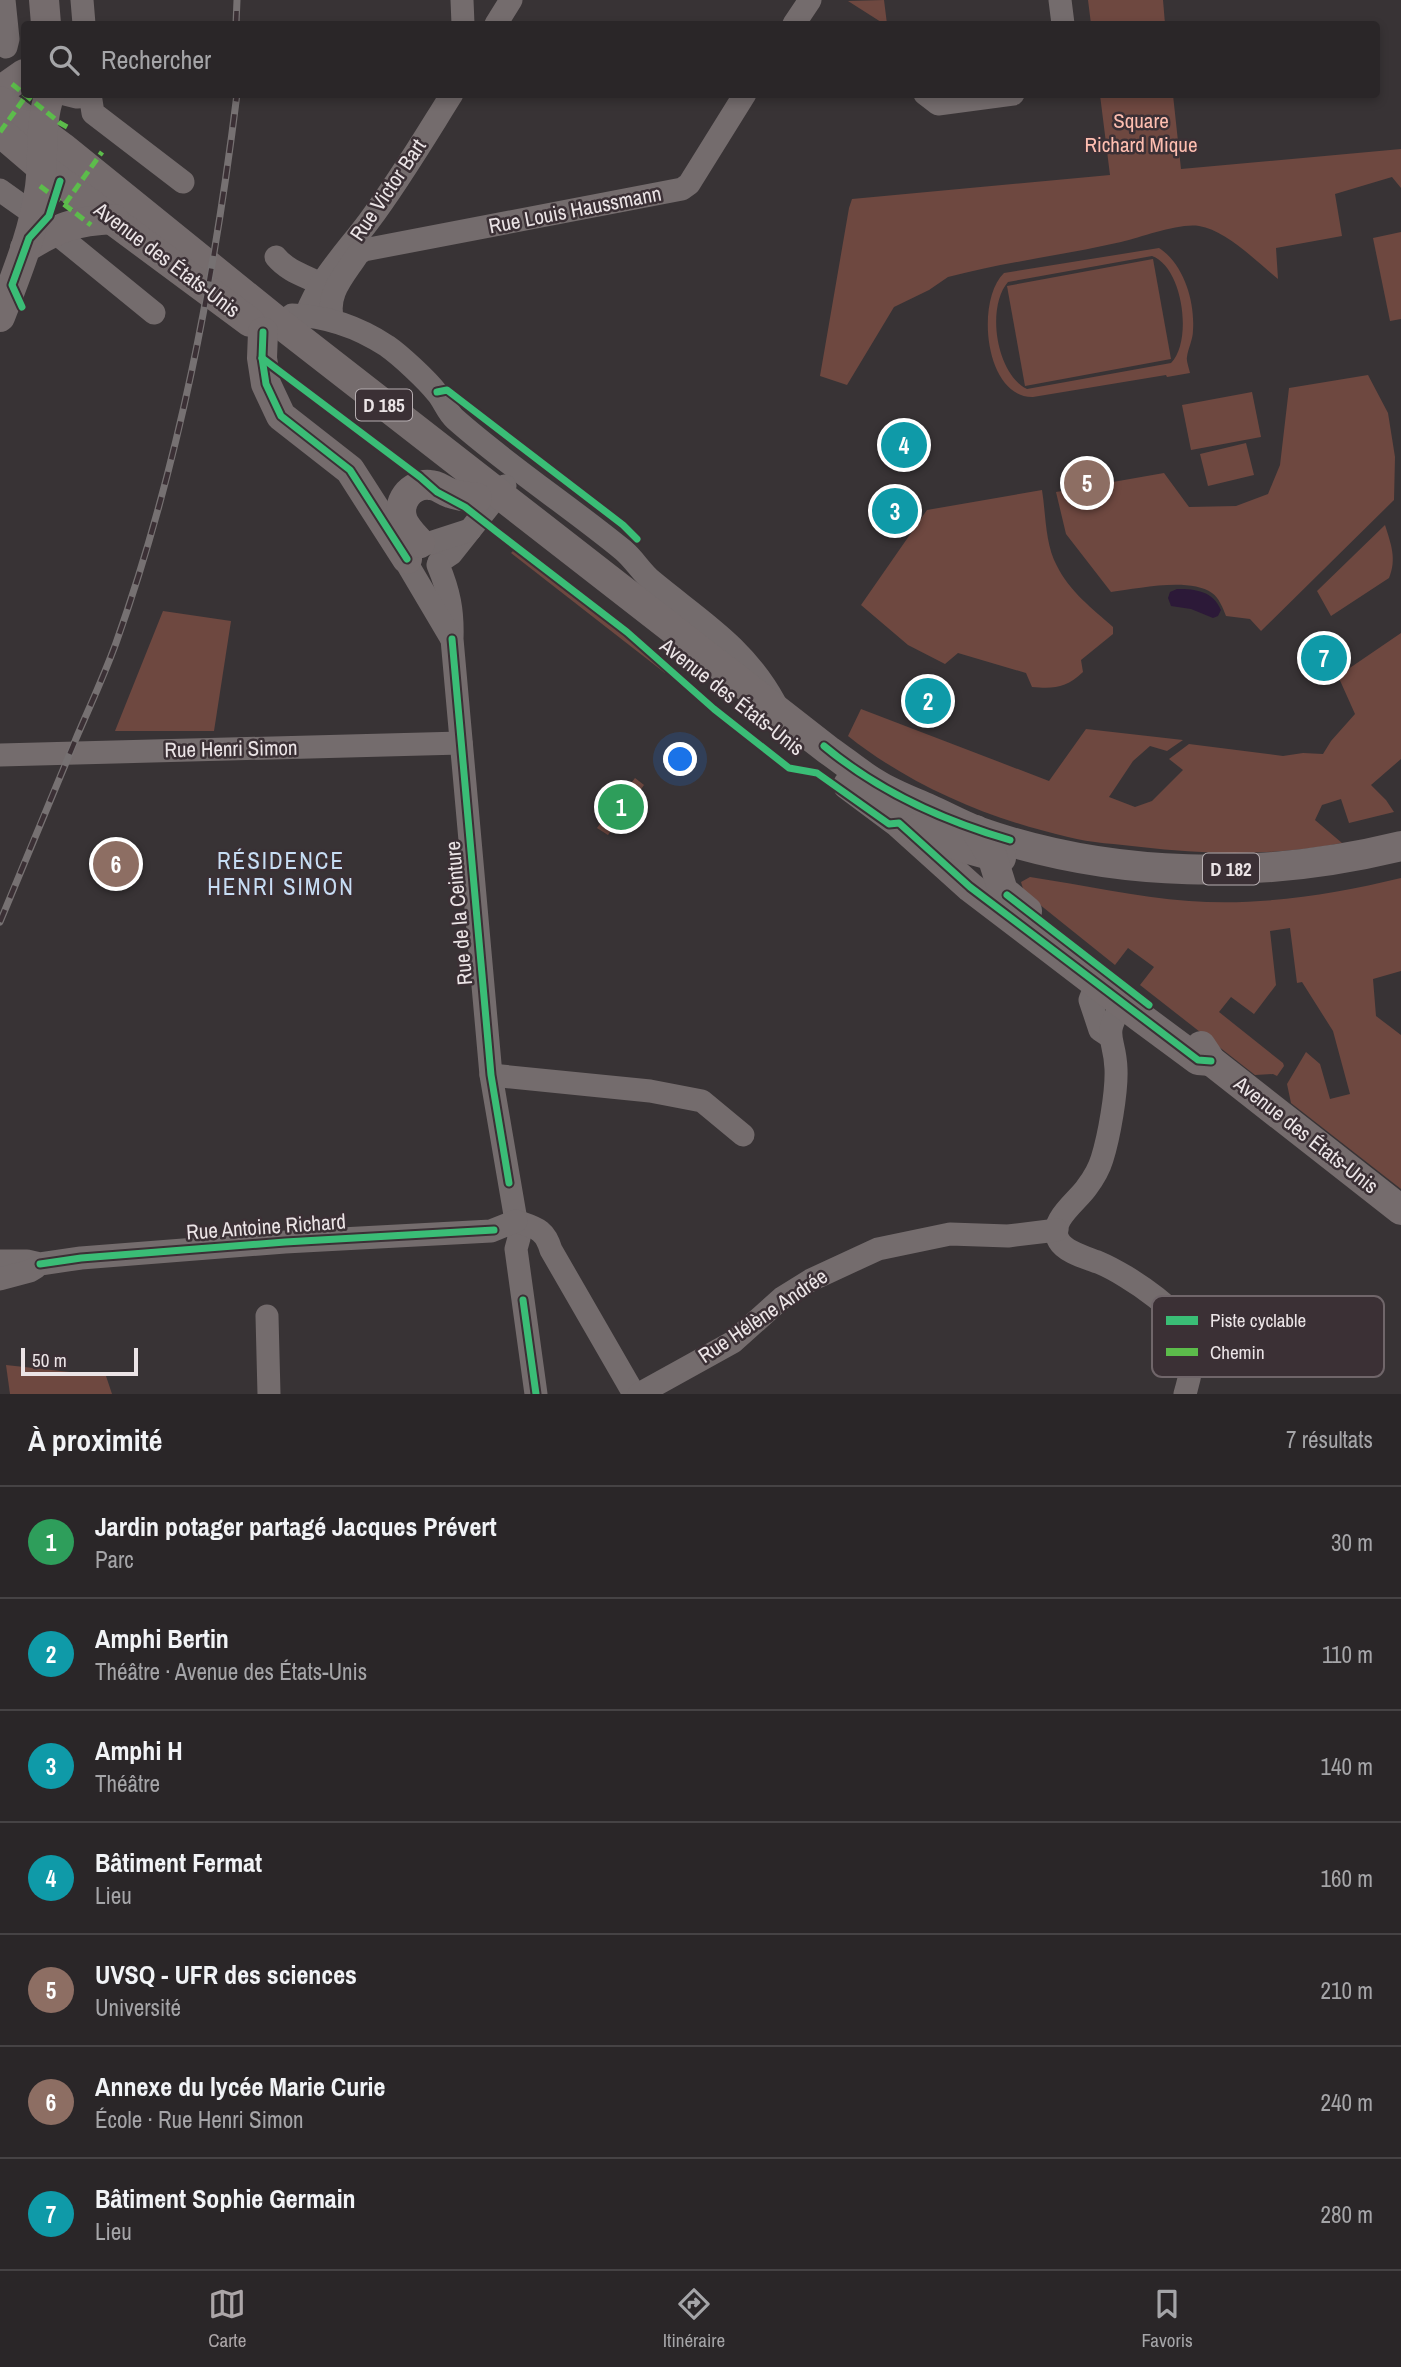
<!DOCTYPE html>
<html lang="fr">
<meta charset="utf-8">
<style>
:root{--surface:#2a2628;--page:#363234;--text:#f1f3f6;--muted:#a5a5a8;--line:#464345;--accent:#aca6a8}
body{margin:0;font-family:"Archivo Narrow",sans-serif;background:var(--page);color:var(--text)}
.scale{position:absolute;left:21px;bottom:18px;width:117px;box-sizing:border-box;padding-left:7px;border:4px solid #ebe4e6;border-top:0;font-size:19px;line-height:24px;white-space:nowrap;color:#ebe4e6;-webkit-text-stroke:5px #3b3035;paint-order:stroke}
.you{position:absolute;left:681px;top:760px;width:24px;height:24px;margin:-18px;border:5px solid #fff;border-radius:50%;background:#1a73e8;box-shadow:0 0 0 10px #1a73e833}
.badge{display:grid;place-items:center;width:46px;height:46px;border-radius:50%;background:var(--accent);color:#fff;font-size:23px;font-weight:700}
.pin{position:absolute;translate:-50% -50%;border:4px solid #fff;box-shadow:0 2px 7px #0006}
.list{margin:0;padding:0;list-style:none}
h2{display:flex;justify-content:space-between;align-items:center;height:91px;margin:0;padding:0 28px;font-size:30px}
h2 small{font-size:23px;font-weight:400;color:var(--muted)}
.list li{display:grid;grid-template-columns:46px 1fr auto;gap:21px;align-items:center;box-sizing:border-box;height:112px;padding:0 28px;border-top:2px solid var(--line)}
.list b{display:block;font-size:26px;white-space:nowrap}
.list p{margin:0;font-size:23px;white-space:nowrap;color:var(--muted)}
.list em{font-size:23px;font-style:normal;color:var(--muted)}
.icon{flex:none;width:38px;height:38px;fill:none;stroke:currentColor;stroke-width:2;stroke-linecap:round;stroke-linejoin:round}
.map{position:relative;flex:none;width:1401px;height:1394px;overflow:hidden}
.search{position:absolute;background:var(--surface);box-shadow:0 4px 10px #0003;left:21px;right:21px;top:21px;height:77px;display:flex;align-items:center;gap:18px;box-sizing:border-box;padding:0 24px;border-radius:7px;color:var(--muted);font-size:26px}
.sheet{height:875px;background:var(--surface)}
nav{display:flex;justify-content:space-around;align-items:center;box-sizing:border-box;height:98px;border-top:2px solid var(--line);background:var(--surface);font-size:19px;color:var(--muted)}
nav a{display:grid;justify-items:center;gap:4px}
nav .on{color:var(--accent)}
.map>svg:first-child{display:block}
</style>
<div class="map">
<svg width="1401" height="1394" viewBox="0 0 1401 1394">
<rect width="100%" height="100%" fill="#383335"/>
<g fill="#6e4840" fill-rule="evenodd">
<polygon points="884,0 887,24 880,24 881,22 848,1"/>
<polygon points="1088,0 1163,0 1165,24 1091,24"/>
<path d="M 1100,95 L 1173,95 L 1181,169 L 1401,149 L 1401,188 L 1392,177 L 1335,194 L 1342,236 L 1276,248 L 1278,279 C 1257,262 1226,230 1199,226 C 1178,223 1143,237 1121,242 C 1064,255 1005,262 948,277 L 929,290 L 894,307 L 847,385 L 820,376 L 849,208 L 852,199 L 1110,175 Z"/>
<polygon points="1401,232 1401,319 1390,321 1373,238"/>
<path d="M 1159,248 C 1184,264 1195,302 1193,330 C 1193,340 1188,348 1187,357 C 1186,361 1189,368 1190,373 L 1167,377 L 1166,375 L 1033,397 C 985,398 975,301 1004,273 ZM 1152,256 C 1183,267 1193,341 1171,363 L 1027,389 C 996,374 986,307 1008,282 Z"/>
<polygon points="1153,259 1171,359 1025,386 1007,286"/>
<path d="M 1368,375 L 1388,413 L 1395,457 L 1394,500 L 1261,631 L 1250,619 L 1226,616 C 1223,608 1219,598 1212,593 C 1189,577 1137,589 1111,592 L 1066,534 L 1056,492 L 1164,473 L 1189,507 L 1236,506 L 1268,494 L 1280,465 L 1289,388 Z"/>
<polygon points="1252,392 1261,437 1191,450 1182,405"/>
<polygon points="1246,443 1254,475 1208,486 1200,454"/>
<path d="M 1042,490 C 1046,515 1045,544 1057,566 C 1069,591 1093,609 1113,627 L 1113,634 L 1081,660 L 1083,672 C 1066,688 1054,689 1032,687 L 1026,673 L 958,653 L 945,664 L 908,645 L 861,605 L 927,510 Z"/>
<path d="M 1385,525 C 1391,544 1397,559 1389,578 L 1331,616 L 1317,591 Z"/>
<polygon points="515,549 668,669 665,673 511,553"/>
<polygon points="163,611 231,621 214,731 115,731"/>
<path d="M 1401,633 L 1401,759 L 1371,785 L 1386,800 L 1394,812 L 1349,823 L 1341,799 L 1322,805 L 1315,820 L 1342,843 C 1275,856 1209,855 1141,847 C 1117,844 1091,843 1068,837 C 989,819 911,786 848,736 L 861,709 L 1049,781 L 1086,729 L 1183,740 L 1167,751 L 1150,746 L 1133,761 L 1109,797 L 1135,807 L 1152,801 L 1183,770 L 1169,759 L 1189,744 L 1283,756 L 1303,753 L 1323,754 L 1331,741 L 1355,714 L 1338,676 Z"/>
<polygon points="635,778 644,785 608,835 597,828"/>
<path d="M 1030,877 C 1083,885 1136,897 1189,901 C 1261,906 1331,895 1401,878 L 1401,971 L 1373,979 L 1376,1016 L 1401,1035 L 1401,1189 L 1291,1103 L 1287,1084 L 1306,1052 L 1320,1064 L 1330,1099 L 1350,1094 L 1333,1031 L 1302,982 L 1297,983 L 1290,928 L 1270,931 L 1276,985 L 1254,1014 L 1231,997 L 1219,1012 L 1283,1063 L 1284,1066 L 1277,1076 L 1273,1074 L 1255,1075 L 1140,985 L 1154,967 L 1128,948 L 1115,965 L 1024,892 L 1021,882 Z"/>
<polygon points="6,1365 106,1376 112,1394 10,1394"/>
</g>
<path fill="#2c1938" d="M 1177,589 C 1196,589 1213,591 1221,610 L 1218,616 L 1213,618 L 1191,609 L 1171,606 L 1168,598 L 1170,592 Z"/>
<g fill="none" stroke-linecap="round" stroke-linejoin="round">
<g stroke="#746c6d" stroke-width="23">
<polyline points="4,0 8,39 6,47"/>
<polyline points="82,0 84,24"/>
<polyline points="462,0 463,24"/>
<polyline points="1060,0 1063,24"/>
<polyline points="496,24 511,0"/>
<polyline points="794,24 810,0"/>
<polyline points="65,94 77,97 90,96"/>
<polyline points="90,94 93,113 183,182"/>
<polyline points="925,94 938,104 1013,94"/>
<polyline points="0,190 35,215"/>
<polyline points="55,230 62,238 154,313"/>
<path d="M 276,257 C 291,275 313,277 331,290"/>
<path d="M 306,315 C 319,279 346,252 369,221 C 399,181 425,137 452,94"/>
<path d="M 333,321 C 325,294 344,276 358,254 L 364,250 L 682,189 L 689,184 L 745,94"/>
<path d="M 282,325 L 292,315 C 326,316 358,327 387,346 C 400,355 427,380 437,393 C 444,401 447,412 455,419 C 508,466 568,505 623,550 C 634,559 641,572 652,581 C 700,621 744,646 775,703"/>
<polyline points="439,562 451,554 505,486"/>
<path d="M 438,565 C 449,591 453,611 452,639 L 491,1075 L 519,1238 L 516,1249 L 536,1394"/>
<path d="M 451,638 L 409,567 C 406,555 409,548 420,543 L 430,543 L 470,530"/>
<polyline points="0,755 461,743"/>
<polyline points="1097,982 1090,1000 1100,1030 1109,1036"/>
<path d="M 1123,1004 C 1101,1037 1115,1036 1116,1069 C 1117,1092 1109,1137 1102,1159 C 1099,1169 1093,1179 1087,1187 C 1078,1201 1047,1221 1059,1241 C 1066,1253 1088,1258 1100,1263 C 1126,1274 1192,1316 1193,1346 C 1194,1361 1189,1380 1185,1394"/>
<polyline points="491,1075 650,1091 702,1101 743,1135"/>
<path d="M 516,1221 C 536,1228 545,1229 551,1250 L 634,1394"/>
<polyline points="0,1261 27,1261 40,1264 81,1258 285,1242 491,1231 516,1221"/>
<polyline points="0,1279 30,1271 35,1268"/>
<polyline points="267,1316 269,1394"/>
<polyline points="639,1394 733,1342 782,1298 811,1280 878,1249 950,1234 1008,1236 1057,1230"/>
</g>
<g stroke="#756c6d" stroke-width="30">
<polyline points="44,0 46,24"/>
<polyline points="0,91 24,74"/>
<path d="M 0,101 L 62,147 L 282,325 L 828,750 C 844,761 859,774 876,784 C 892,794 911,801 929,809 C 945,816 961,825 977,831 C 1113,879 1262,880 1401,846"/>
<polyline points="0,132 41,167 250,322"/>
<path d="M 25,248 C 60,227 73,221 114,219"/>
<path d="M 0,317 C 16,275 34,232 40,187 C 44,157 39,123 50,94"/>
<polyline points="263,332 262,358 266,384 281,416 350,470 407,559"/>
<path d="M 420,543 C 414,536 407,530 403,521 C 396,503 410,483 430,485 C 438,485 443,491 450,493 C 458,496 468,497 477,498"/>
<polyline points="848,785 899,823 970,887 1140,1017 1198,1060 1211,1061"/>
<polyline points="916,829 965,848 1001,858"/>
<polyline points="976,830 992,856 1003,891 1027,911"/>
<polyline points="1201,1046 1211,1061 1401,1210"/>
</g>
<g stroke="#767172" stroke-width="7">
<g id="rail">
<polyline points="236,24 237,0"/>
<path d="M 0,922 C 25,861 50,801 75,741 C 89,708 104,676 116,643 C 179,466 214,280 237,94"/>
</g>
</g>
<use href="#rail" stroke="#3b3035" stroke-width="4.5" stroke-dasharray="13" stroke-linecap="butt"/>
<g stroke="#5cbc4b" stroke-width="5" stroke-dasharray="10 5" stroke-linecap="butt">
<polyline points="12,84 60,123 69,128"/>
<polyline points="0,132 26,96"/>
<polyline points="40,186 91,225"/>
<polyline points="65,204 102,152"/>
</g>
<g stroke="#3b3035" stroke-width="11">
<g id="cycleway">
<polyline points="22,307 12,285 29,238 49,216 60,181"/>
<polyline points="263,332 262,358 266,384 281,416 350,470 407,559"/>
<polyline points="262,358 420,477 437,492 465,507 497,532 627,632 714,709 789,768 817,773 889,824 899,823 970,887 1198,1060 1211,1061"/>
<polyline points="437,392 447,390 623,525 637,539"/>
<polyline points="452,639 491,1075 509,1183"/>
<path d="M 824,746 C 877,790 944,821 1010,840"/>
<polyline points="1007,895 1149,1005"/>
<polyline points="40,1264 81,1258 285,1242 494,1230"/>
<polyline points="523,1300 536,1394"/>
</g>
</g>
<use href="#cycleway" stroke="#3abd76" stroke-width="7"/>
</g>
<g text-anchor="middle" stroke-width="5" stroke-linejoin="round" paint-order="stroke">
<g fill="#3b3035" stroke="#b6aeb1" stroke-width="2">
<rect x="356" y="389.5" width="56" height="31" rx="5"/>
<rect x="1203" y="853.5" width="56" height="31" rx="5"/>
</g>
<g font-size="19" font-weight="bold" fill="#ebe4e6">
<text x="384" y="412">D 185</text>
<text x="1231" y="876">D 182</text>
</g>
<g font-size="21" fill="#febeb0" stroke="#3b3035">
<text x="1141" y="128">Square<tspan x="1141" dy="24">Richard Mique</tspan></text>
</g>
<g font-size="21" fill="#ebe4e6" stroke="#3b3035">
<text transform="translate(388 190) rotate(-56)" y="7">Rue Victor Bart</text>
<text transform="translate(575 210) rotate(-11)" y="7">Rue Louis Haussmann</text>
<text transform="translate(167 260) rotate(37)" y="7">Avenue des États-Unis</text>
<text transform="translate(732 697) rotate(38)" y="7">Avenue des États-Unis</text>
<text transform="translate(231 749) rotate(-1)" y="7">Rue Henri Simon</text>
<text transform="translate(459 913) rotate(-95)" y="7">Rue de la Ceinture</text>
<text transform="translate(1306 1135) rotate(38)" y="7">Avenue des États-Unis</text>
<text transform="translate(266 1227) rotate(-4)" y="7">Rue Antoine Richard</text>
<text transform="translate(763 1316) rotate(-34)" y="7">Rue Hélène Andrée</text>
</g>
<g font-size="23" letter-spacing="2" fill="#c7ddf4" stroke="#3b3035">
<text x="281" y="869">RÉSIDENCE<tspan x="281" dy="26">HENRI SIMON</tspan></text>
</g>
</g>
<rect x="1152" y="1296" width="232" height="81" rx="10" fill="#3b3035" stroke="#70666a" stroke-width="2"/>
<rect x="1166" y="1316" width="32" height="9" fill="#3abd76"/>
<rect x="1166" y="1348" width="32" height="8" fill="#5cbc4b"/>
<g font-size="19" fill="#ebe4e6">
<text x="1210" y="1327">Piste cyclable</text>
<text x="1210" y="1359">Chemin</text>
</g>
</svg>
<div class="scale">50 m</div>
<div class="you"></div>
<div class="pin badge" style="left:621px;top:807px;background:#2e9e5b">1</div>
<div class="pin badge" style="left:928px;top:701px;background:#0f9aa8">2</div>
<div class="pin badge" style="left:895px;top:511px;background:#0f9aa8">3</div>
<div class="pin badge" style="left:904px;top:445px;background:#0f9aa8">4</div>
<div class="pin badge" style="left:1087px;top:483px;background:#8d6e63">5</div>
<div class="pin badge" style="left:116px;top:864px;background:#8d6e63">6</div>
<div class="pin badge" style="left:1324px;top:658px;background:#0f9aa8">7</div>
<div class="search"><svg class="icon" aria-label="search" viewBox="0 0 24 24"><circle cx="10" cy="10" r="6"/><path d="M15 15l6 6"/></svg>Rechercher</div>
</div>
<section class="sheet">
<h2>À proximité<small>7 résultats</small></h2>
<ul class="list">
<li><span class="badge" style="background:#2e9e5b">1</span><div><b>Jardin potager partagé Jacques Prévert</b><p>Parc</p></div><em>30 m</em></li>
<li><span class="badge" style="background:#0f9aa8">2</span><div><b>Amphi Bertin</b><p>Théâtre · Avenue des États-Unis</p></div><em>110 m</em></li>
<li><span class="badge" style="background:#0f9aa8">3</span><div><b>Amphi H</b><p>Théâtre</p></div><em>140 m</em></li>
<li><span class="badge" style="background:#0f9aa8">4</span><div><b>Bâtiment Fermat</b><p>Lieu</p></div><em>160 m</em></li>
<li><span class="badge" style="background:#8d6e63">5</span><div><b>UVSQ - UFR des sciences</b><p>Université</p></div><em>210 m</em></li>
<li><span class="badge" style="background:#8d6e63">6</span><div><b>Annexe du lycée Marie Curie</b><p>École · Rue Henri Simon</p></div><em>240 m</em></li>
<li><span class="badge" style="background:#0f9aa8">7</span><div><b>Bâtiment Sophie Germain</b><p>Lieu</p></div><em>280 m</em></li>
</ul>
</section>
<nav>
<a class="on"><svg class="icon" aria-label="map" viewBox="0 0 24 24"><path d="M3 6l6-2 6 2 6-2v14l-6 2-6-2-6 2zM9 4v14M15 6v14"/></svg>Carte</a>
<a><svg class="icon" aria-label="directions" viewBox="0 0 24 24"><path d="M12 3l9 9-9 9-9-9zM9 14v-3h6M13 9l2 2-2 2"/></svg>Itinéraire</a>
<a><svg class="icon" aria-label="saved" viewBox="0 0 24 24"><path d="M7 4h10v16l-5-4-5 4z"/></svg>Favoris</a>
</nav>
